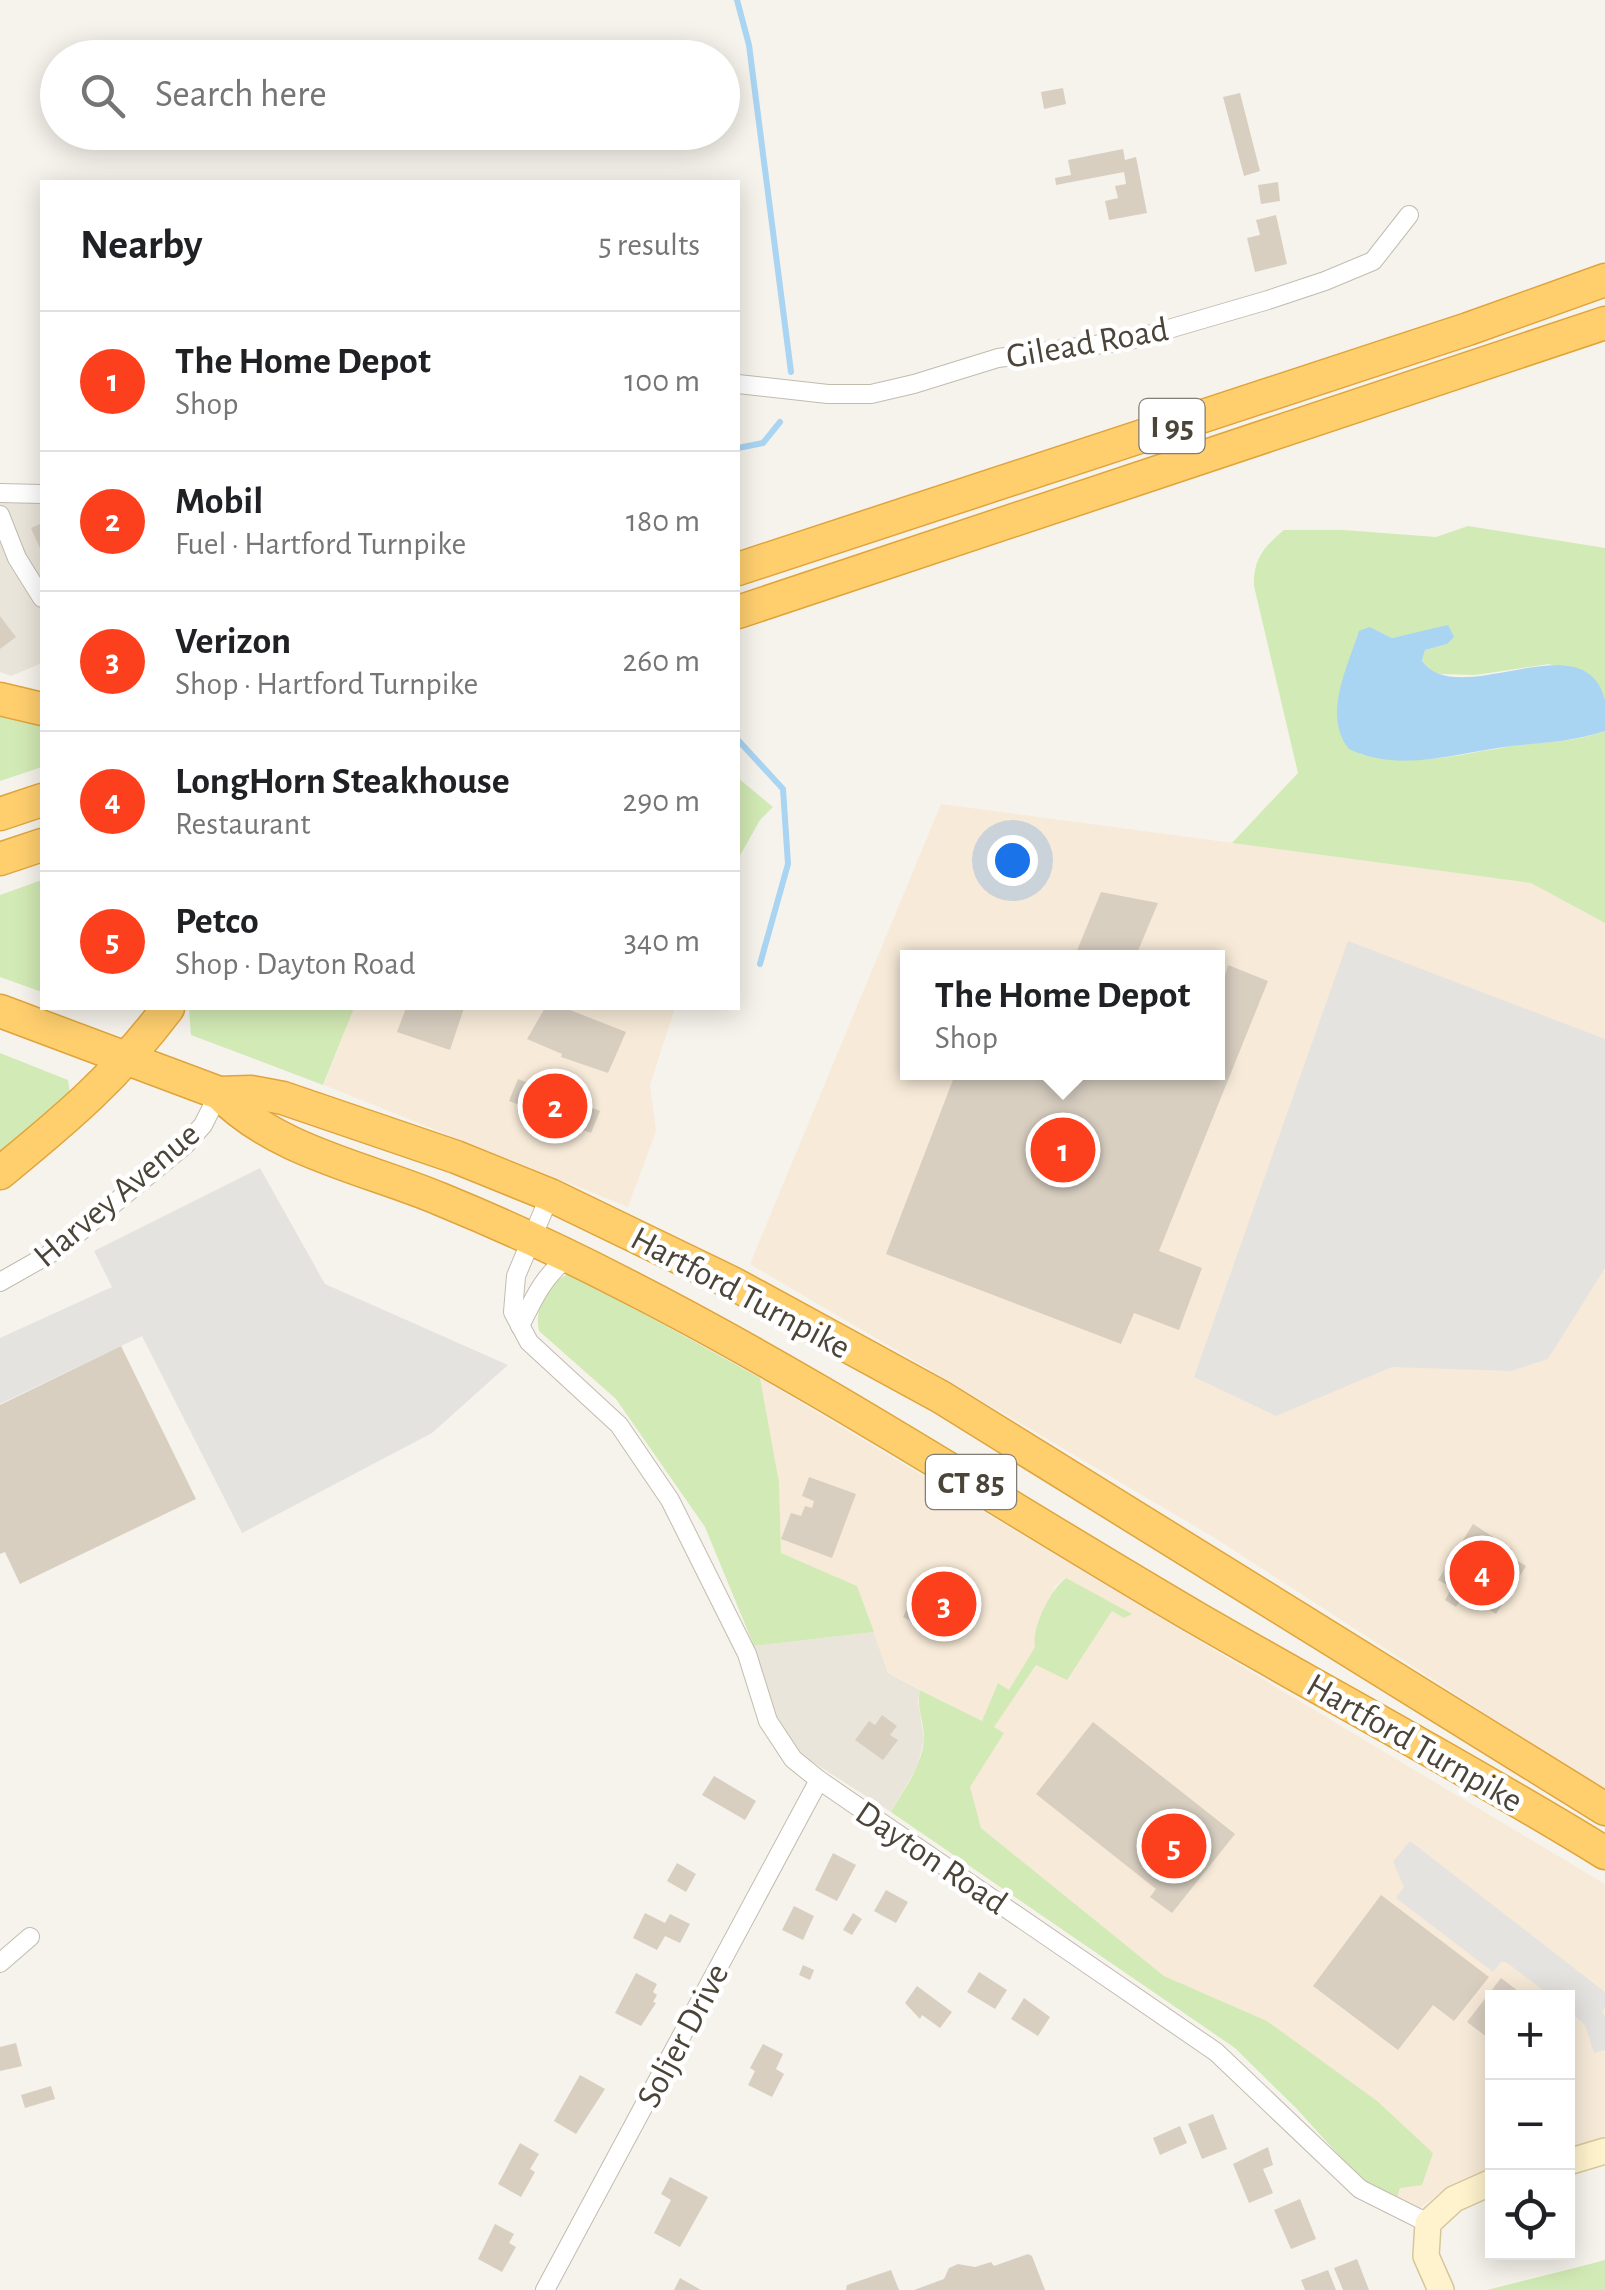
<!DOCTYPE html>
<meta charset="utf-8">
<style>
:root{--surface:#fff;--page:#f6f6f6;--text:#202124;--muted:#757577;--line:#e0e0e0;--accent:#fc3f1d}
body{margin:0;font-family:"Alegreya Sans",sans-serif;background:var(--page);color:var(--text)}
.controls{position:absolute;right:30px;bottom:30px;display:grid;overflow:hidden;border-radius:0px;box-shadow:0 5px 25px #0003}
.controls button{width:90px;height:90px;display:grid;place-items:center;padding:0;border:0;border-bottom:2px solid var(--line);background:var(--surface);color:var(--text);font:50px sans-serif}
.you{position:absolute;left:1012px;top:860px;width:35px;height:35px;margin:-25px;border:8px solid #fff;border-radius:50%;background:#1a73e8;box-shadow:0 0 0 15px #1a73e833}
.badge{display:grid;place-items:center;width:65px;height:65px;border-radius:50%;background:var(--accent);color:#fff;font-size:32px;font-weight:700}
.pin{position:absolute;translate:-50% -50%;border:5px solid #fff;box-shadow:0 2px 10px #0006}
.popup{position:absolute;left:900px;top:950px;width:325px;height:130px;box-sizing:border-box;display:grid;place-content:center;border-radius:0px;background:var(--surface);filter:drop-shadow(0 2px 8px #0005);font-size:32px;white-space:nowrap;color:var(--muted)}
.popup b{font-size:38px;color:var(--text)}
.popup::after{content:'';position:absolute;left:50%;top:100%;margin-left:-20px;border:20px solid transparent;border-top-color:var(--surface)}
.list{margin:0;padding:0;list-style:none}
h2{display:flex;justify-content:space-between;align-items:center;height:130px;margin:0;padding:0 40px;font-size:42px}
h2 small{font-size:32px;font-weight:400;color:var(--muted)}
.list li{display:grid;grid-template-columns:65px 1fr auto;gap:30px;align-items:center;box-sizing:border-box;height:140px;padding:0 40px;border-top:2px solid var(--line)}
.list b{display:block;font-size:38px;white-space:nowrap}
.list p{margin:0;font-size:32px;white-space:nowrap;color:var(--muted)}
.list em{font-size:32px;font-style:normal;color:var(--muted)}
.icon{flex:none;width:55px;height:55px;fill:none;stroke:currentColor;stroke-width:2;stroke-linecap:round;stroke-linejoin:round}
.map{position:relative;flex:none;width:1605px;height:2290px;overflow:hidden}
.search{position:absolute;background:var(--surface);box-shadow:0 5px 25px #0003;left:40px;top:40px;width:700px;height:110px;display:flex;align-items:center;gap:25px;box-sizing:border-box;padding:0 35px;border-radius:55px;color:var(--muted);font-size:38px}
.panel{position:absolute;background:var(--surface);box-shadow:0 5px 25px #0003;left:40px;top:180px;width:700px;height:830px;border-radius:0px}
.map>svg:first-child{display:block}
</style>
<div class="map">
<svg width="1605" height="2290" viewBox="0 0 1605 2290">
<rect width="100%" height="100%" fill="#f6f3ec"/>
<g fill="#eae5da">
<polygon points="0,499 42,503 42,663 11,676 0,672"/>
<polygon points="874,1632 888,1673 920,1690 918,1701 924,1739 918,1765 891,1812 800,1754 776,1715 754,1646"/>
</g>
<g fill="#f7ead8" fill-rule="evenodd">
<path d="M 941,804 L 1531,883 L 1605,923 L 1605,1791 L 1215,1538 L 750,1264 ZM 908,958 L 1218,958 L 1218,1072 L 908,1072 Z"/>
<polygon points="354,1008 675,1008 650,1085 656,1131 628,1207 324,1085"/>
<polygon points="760,1378 1605,1884 1605,2137 1568,2148 1568,1998 1492,1998 1492,2171 1446,2188 1416,2211 1396,2201 1400,2188 1433,2153 1267,2021 1164,1976 981,1828 969,1787 1004,1733 993,1727 1037,1664 1067,1679 1112,1611 1131,1614 1065,1578 1055,1586 1035,1647 1009,1691 998,1683 982,1721 888,1673 857,1586 781,1553 779,1482"/>
</g>
<g fill="#d2eab5">
<path d="M 1468,526 L 1605,548 L 1605,700 L 1594,680 L 1549,664 L 1475,675 L 1440,674 L 1429,670 L 1422,661 L 1425,650 L 1447,644 L 1448,626 L 1392,638 L 1370,627 L 1360,754 C 1408,768 1458,755 1506,747 C 1542,741 1569,744 1605,731 L 1605,923 L 1531,883 L 1232,843 L 1298,773 L 1254,586 C 1253,559 1264,547 1284,530 L 1343,530 L 1436,537 Z"/>
<polygon points="0,711 42,722 42,767 0,781"/>
<polygon points="738,778 773,807 760,820 738,859"/>
<polygon points="42,880 42,992 0,977 0,895"/>
<polygon points="189,1008 354,1008 323,1085 191,1035"/>
<polygon points="0,1053 68,1080 70,1093 0,1155"/>
<path d="M 570,1273 L 760,1378 L 779,1482 L 781,1553 L 857,1586 L 874,1632 L 754,1646 L 705,1527 L 616,1399 L 539,1331 C 534,1307 547,1283 570,1273 Z"/>
<path d="M 1066,1578 L 1132,1614 L 1124,1618 L 1112,1611 L 1067,1680 L 1036,1665 L 994,1727 L 1004,1733 L 970,1787 L 981,1828 L 1164,1976 L 1267,2021 L 1377,2101 L 1433,2153 L 1422,2185 L 1400,2188 L 1396,2201 L 1363,2182 L 1297,2109 L 1235,2048 L 891,1812 C 904,1789 923,1765 924,1738 C 924,1721 916,1707 920,1690 L 982,1721 L 998,1683 L 1009,1690 L 1035,1647 C 1031,1628 1051,1589 1066,1578 Z"/>
<polygon points="1605,2260 1605,2290 1487,2290 1590,2264"/>
</g>
<g fill="#e5e3e0">
<polygon points="1348,941 1605,1039 1605,1268 1548,1359 1511,1371 1392,1367 1276,1416 1194,1377"/>
<polygon points="260,1168 325,1284 508,1365 432,1433 242,1533 142,1336 0,1404 0,1338 112,1287 94,1251"/>
<polygon points="1410,1841 1605,1992 1605,2007 1602,2012 1605,2016 1605,2050 1594,2053 1585,2025 1568,2010 1568,1998 1552,1997 1506,1962 1501,1962 1493,1972 1396,1898 1404,1887 1393,1862"/>
</g>
<path fill="#a9d4f2" d="M 1448,625 L 1454,637 L 1447,644 L 1425,650 L 1422,661 C 1458,712 1585,619 1605,700 C 1605,709 1605,722 1605,731 C 1572,742 1546,742 1512,746 C 1459,752 1401,774 1349,749 C 1322,716 1348,666 1359,631 L 1370,627 L 1392,638 Z"/>
<g fill="none" stroke-linecap="round" stroke-linejoin="round">
<g stroke="#a9d4f2" stroke-width="6">
<polyline points="737,0 749,45 791,372"/>
<polyline points="738,448 763,443 780,422"/>
<polyline points="738,740 783,789 788,864 760,964"/>
</g>
</g>
<g fill="#d8cfc1">
<polygon points="1063,88 1066,104 1044,109 1041,92"/>
<polygon points="1240,93 1260,171 1244,176 1223,97"/>
<polygon points="1123,149 1125,160 1136,157 1147,213 1109,220 1105,201 1118,198 1115,186 1126,184 1124,172 1056,185 1055,178 1071,175 1068,160"/>
<polygon points="1278,182 1280,201 1261,204 1258,185"/>
<polygon points="1276,215 1287,264 1255,272 1247,238 1260,235 1256,220"/>
<polygon points="42,523 42,553 31,528"/>
<polygon points="0,616 16,637 0,649"/>
<polygon points="1101,892 1158,903 1135,958 1074,958"/>
<polygon points="1228,965 1268,981 1159,1251 1202,1268 1179,1330 1134,1313 1121,1344 886,1254 956,1072 1218,1072 1218,980 1223,983"/>
<polygon points="406,1008 464,1008 450,1050 397,1032"/>
<polygon points="545,1008 565,1008 626,1032 608,1073 561,1057 562,1054 527,1039"/>
<polygon points="518,1079 600,1111 591,1133 509,1101"/>
<polygon points="121,1346 196,1499 20,1584 5,1552 0,1554 0,1405"/>
<polygon points="809,1477 856,1494 832,1558 781,1539 791,1513 801,1516 805,1506 812,1508 814,1501 802,1496"/>
<polygon points="1473,1524 1512,1549 1508,1555 1526,1566 1496,1614 1464,1594 1456,1607 1445,1600 1452,1588 1438,1580"/>
<polygon points="937,1568 977,1588 966,1617 963,1615 949,1641 903,1617 909,1605 916,1609"/>
<polygon points="882,1715 897,1726 890,1735 898,1740 883,1760 855,1740 869,1721 875,1725"/>
<polygon points="1093,1722 1235,1834 1172,1913 1150,1897 1156,1889 1036,1794"/>
<polygon points="714,1776 756,1801 745,1820 702,1795"/>
<polygon points="833,1853 856,1865 837,1901 815,1890"/>
<polygon points="677,1863 696,1874 686,1892 667,1881"/>
<polygon points="886,1890 908,1902 896,1923 874,1911"/>
<polygon points="1381,1895 1489,1977 1454,2021 1433,2005 1398,2050 1313,1986"/>
<polygon points="794,1906 814,1916 803,1940 782,1930"/>
<polygon points="645,1913 665,1923 670,1914 690,1924 680,1943 665,1936 657,1950 633,1938"/>
<polygon points="853,1913 862,1919 852,1935 843,1930"/>
<polygon points="803,1965 814,1970 810,1980 799,1975"/>
<polygon points="979,1972 1007,1990 995,2009 967,1992"/>
<polygon points="636,1973 657,1984 653,1992 657,1995 653,2002 656,2003 641,2026 615,2013"/>
<polygon points="1501,1978 1526,1997 1532,1990 1542,1998 1492,1998 1492,2041 1467,2022"/>
<polygon points="917,1986 952,2012 940,2028 922,2015 920,2019 905,2003"/>
<polygon points="1024,1998 1050,2017 1038,2036 1011,2019"/>
<polygon points="16,2043 22,2066 0,2071 0,2047"/>
<polygon points="763,2044 783,2054 776,2069 784,2074 772,2097 748,2085 755,2071 750,2068"/>
<polygon points="580,2075 605,2089 576,2134 554,2121"/>
<polygon points="51,2086 55,2099 25,2108 21,2095"/>
<polygon points="1213,2114 1227,2149 1202,2159 1188,2124"/>
<polygon points="1180,2126 1187,2143 1160,2155 1153,2138"/>
<polygon points="520,2143 539,2154 530,2169 535,2172 521,2197 498,2184"/>
<polygon points="1268,2147 1273,2165 1263,2169 1273,2193 1249,2203 1233,2164"/>
<polygon points="670,2177 708,2197 680,2247 654,2233 671,2200 661,2194"/>
<polygon points="1300,2199 1316,2239 1291,2249 1274,2210"/>
<polygon points="495,2224 514,2234 509,2243 516,2247 502,2272 478,2259"/>
<polygon points="1028,2254 1032,2256 1045,2290 914,2290 944,2279 949,2268 958,2264 975,2267 991,2262 994,2266"/>
<polygon points="1357,2259 1369,2290 1343,2290 1334,2268"/>
<polygon points="891,2270 899,2290 846,2290 847,2285"/>
<polygon points="1328,2270 1336,2290 1305,2290 1301,2280"/>
<polygon points="680,2278 701,2290 674,2290"/>
</g>
<g fill="none" stroke-linecap="round" stroke-linejoin="round">
<g stroke="#c2bbae" stroke-width="20">
<g id="street">
<polyline points="738,384 828,394 871,394 914,384 998,358 1131,340 1268,300 1325,281 1373,261 1409,215"/>
<polyline points="0,493 42,494"/>
<polyline points="0,515 17,558 42,598"/>
<polyline points="550,1195 516,1276 513,1312 529,1342 619,1425 670,1500 747,1654 768,1721 793,1759 819,1780 1216,2052 1360,2189 1428,2223"/>
<polyline points="0,1282 60,1248 185,1145 203,1125 219,1093"/>
<path d="M 520,1326 C 534,1298 544,1275 569,1257"/>
<polyline points="0,1963 30,1937"/>
<polyline points="545,2290 819,1780"/>
</g>
</g>
<g stroke="#d6c79b" stroke-width="28">
<g id="secondary">
<polyline points="1568,2162 1605,2151"/>
<polyline points="1441,2290 1426,2256 1428,2223 1454,2199 1492,2182"/>
</g>
</g>
<g stroke="#e0a43c" stroke-width="35">
<g id="highway">
<polyline points="738,569 1468,329 1605,280"/>
<polyline points="738,612 1605,323"/>
<polyline points="0,699 42,709"/>
<polyline points="0,814 42,800"/>
<polyline points="0,859 42,845"/>
<path d="M 0,1011 L 219,1093 C 276,1152 366,1168 440,1199 C 501,1224 562,1252 620,1282 C 819,1383 1006,1507 1198,1619 C 1333,1697 1472,1771 1605,1853"/>
<polyline points="219,1093 251,1092 283,1098 456,1157 550,1195 734,1284 941,1397 1605,1809"/>
<path d="M 0,1173 C 66,1119 116,1077 168,1008"/>
</g>
</g>
<use href="#street" stroke="#fff" stroke-width="18"/>
<use href="#secondary" stroke="#fff3cd" stroke-width="25"/>
<use href="#highway" stroke="#ffcf6e" stroke-width="32"/>
</g>
<g text-anchor="middle" stroke-width="9" stroke-linejoin="round" paint-order="stroke">
<g fill="#fff" stroke="#817c74" stroke-width="2.5">
<rect x="1139.5" y="399" width="65" height="54" rx="8"/>
<rect x="926" y="1455" width="90" height="54" rx="8"/>
</g>
<g font-size="32" font-weight="bold" fill="#4b4439">
<text x="1172" y="437">I 95</text>
<text x="971" y="1493">CT 85</text>
</g>
<g font-size="35" fill="#4b4439" stroke="#fff">
<text transform="translate(1087 342) rotate(-10)" y="12">Gilead Road</text>
<text transform="translate(116 1194) rotate(-40)" y="12">Harvey Avenue</text>
<text transform="translate(741 1292) rotate(28)" y="12">Hartford Turnpike</text>
<text transform="translate(1415 1742) rotate(30)" y="12">Hartford Turnpike</text>
<text transform="translate(932 1857) rotate(34)" y="12">Dayton Road</text>
<text transform="translate(682 2035) rotate(-62)" y="12">Soljer Drive</text>
</g>
</g>
</svg>
<div class="controls">
<button>+</button>
<button>−</button>
<button><svg class="icon" aria-label="locate" viewBox="0 0 24 24"><circle cx="12" cy="12" r="6"/><path d="M12 2v4M12 18v4M2 12h4M18 12h4"/></svg></button>
</div>
<div class="you"></div>
<div class="pin badge" style="left:1063px;top:1150px">1</div>
<div class="popup"><b>The Home Depot</b>Shop</div>
<div class="pin badge" style="left:555px;top:1106px">2</div>
<div class="pin badge" style="left:944px;top:1604px">3</div>
<div class="pin badge" style="left:1482px;top:1573px">4</div>
<div class="pin badge" style="left:1174px;top:1846px">5</div>
<div class="search"><svg class="icon" aria-label="search" viewBox="0 0 24 24"><circle cx="10" cy="10" r="6"/><path d="M15 15l6 6"/></svg>Search here</div>
<section class="panel">
<h2>Nearby<small>5 results</small></h2>
<ul class="list">
<li><span class="badge">1</span><div><b>The Home Depot</b><p>Shop</p></div><em>100 m</em></li>
<li><span class="badge">2</span><div><b>Mobil</b><p>Fuel · Hartford Turnpike</p></div><em>180 m</em></li>
<li><span class="badge">3</span><div><b>Verizon</b><p>Shop · Hartford Turnpike</p></div><em>260 m</em></li>
<li><span class="badge">4</span><div><b>LongHorn Steakhouse</b><p>Restaurant</p></div><em>290 m</em></li>
<li><span class="badge">5</span><div><b>Petco</b><p>Shop · Dayton Road</p></div><em>340 m</em></li>
</ul>
</section>
</div>
